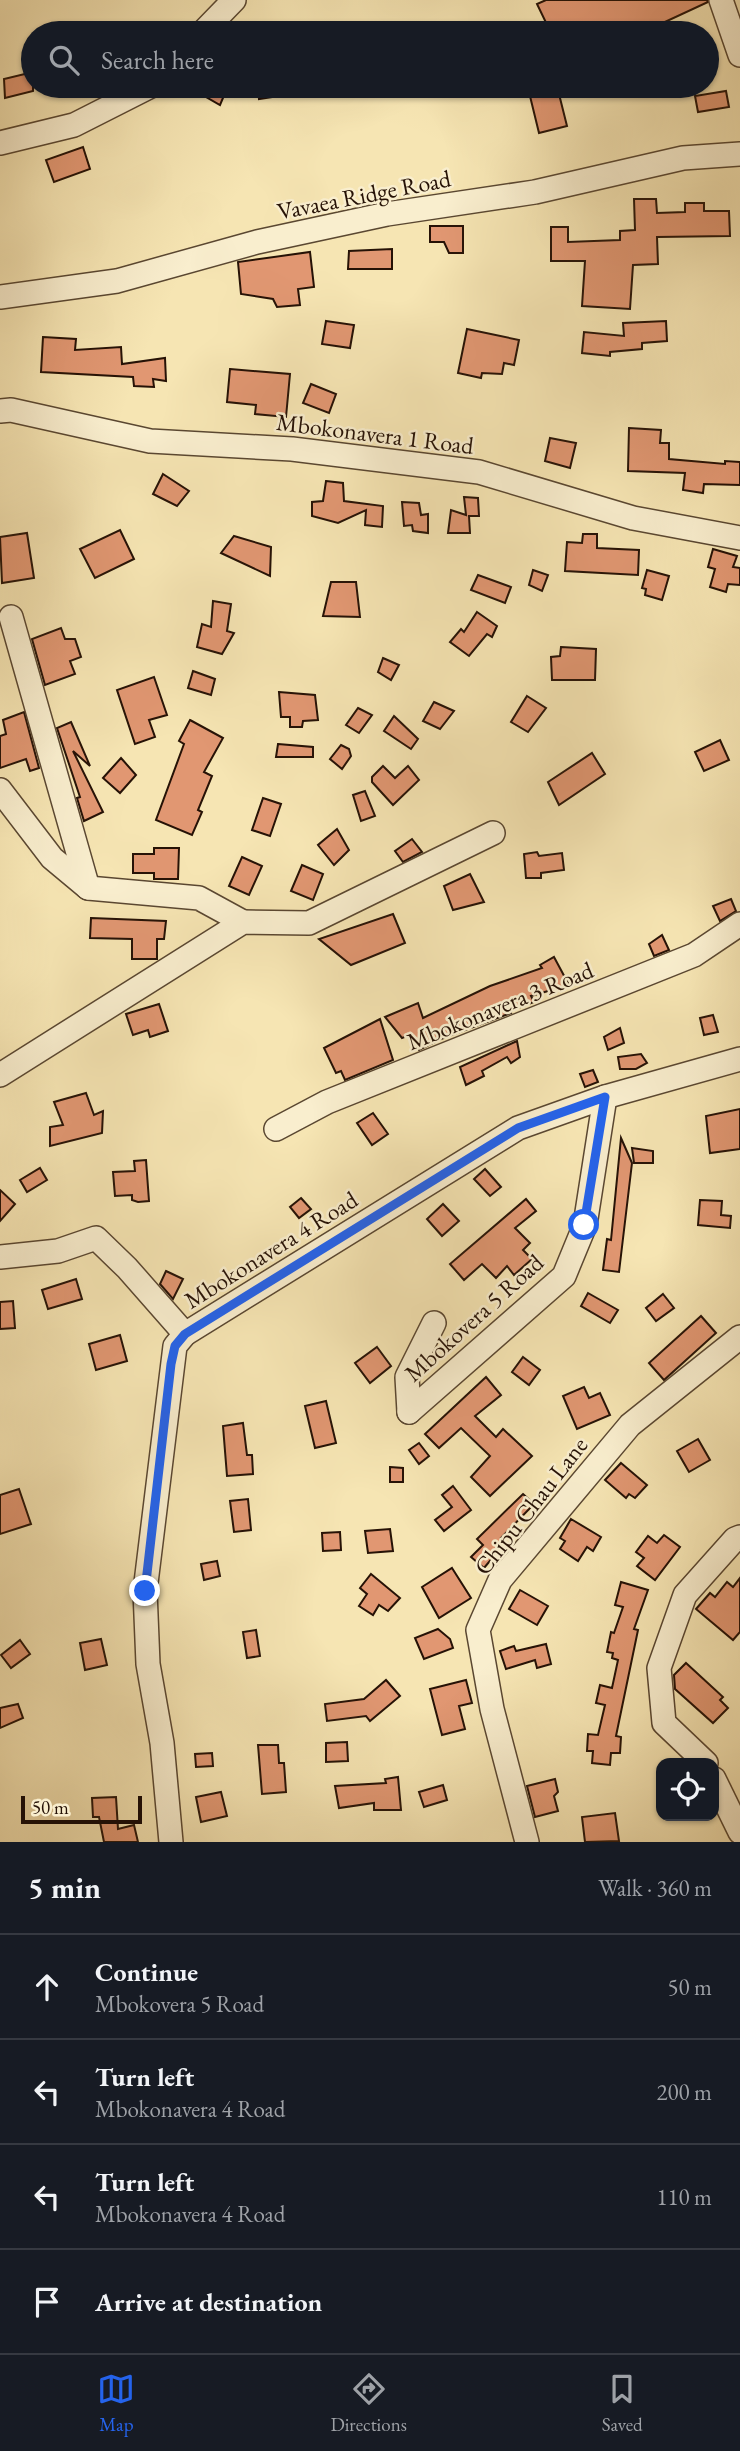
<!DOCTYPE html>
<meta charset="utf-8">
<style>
:root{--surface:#171b24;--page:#20242c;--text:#f1f3f6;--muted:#9ea1a6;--line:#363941;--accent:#2563eb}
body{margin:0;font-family:"EB Garamond",serif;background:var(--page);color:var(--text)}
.controls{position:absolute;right:21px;bottom:21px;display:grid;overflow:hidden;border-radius:14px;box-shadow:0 2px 5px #0004}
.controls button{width:63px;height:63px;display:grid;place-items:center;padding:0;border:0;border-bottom:2px solid var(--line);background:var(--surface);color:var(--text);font:35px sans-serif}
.scale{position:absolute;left:21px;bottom:18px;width:121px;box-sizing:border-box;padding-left:7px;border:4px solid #261206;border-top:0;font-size:19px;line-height:24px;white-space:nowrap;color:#261206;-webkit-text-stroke:5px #f9eece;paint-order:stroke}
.stop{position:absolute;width:21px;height:21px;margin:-16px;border:5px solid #2563eb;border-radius:50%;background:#fff}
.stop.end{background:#2563eb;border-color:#fff;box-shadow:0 2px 7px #0008}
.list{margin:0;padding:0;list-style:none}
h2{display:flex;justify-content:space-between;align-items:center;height:91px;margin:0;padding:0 28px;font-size:30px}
h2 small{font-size:23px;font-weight:400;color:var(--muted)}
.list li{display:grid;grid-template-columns:46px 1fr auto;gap:21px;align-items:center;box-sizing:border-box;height:105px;padding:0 28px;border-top:2px solid var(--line)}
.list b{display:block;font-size:26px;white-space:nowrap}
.list p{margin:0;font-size:23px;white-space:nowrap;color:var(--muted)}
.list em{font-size:23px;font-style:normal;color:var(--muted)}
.icon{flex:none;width:38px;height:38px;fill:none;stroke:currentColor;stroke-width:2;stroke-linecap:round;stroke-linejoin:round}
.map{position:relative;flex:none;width:740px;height:1842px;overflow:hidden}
.search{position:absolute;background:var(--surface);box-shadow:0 2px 5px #0004;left:21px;right:21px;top:21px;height:77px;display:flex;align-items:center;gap:18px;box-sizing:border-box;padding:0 24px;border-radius:38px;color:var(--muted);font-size:26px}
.sheet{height:511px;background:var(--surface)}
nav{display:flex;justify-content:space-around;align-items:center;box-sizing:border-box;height:98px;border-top:2px solid var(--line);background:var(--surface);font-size:19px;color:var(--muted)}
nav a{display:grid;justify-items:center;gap:4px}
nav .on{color:var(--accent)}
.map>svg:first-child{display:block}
</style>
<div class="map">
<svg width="740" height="1842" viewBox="0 0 740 1842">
<rect width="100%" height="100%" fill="#f6e5b3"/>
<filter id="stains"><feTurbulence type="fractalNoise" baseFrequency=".00286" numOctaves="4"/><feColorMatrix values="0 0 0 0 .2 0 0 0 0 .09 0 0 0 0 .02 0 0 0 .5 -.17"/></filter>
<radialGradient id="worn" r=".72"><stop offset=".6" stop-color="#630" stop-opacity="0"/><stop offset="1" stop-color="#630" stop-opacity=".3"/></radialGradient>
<g fill="#e19772" stroke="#261206" stroke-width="2">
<polygon points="546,0 707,0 708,2 654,27 657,33 551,33 537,4"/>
<polygon points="33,72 33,91 5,98 4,79"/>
<polygon points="187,86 228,86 220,105"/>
<polygon points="258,86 272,86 273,97 259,99"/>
<polygon points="557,86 567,126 539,133 529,92"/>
<polygon points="726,91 729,107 698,112 695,96"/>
<polygon points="83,147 90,169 54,182 46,160"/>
<polygon points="634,199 656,199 657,213 685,212 685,203 704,203 704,211 729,211 730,236 657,237 658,264 633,265 630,309 582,306 585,261 551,261 551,227 568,227 568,242 620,240 620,231 635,230"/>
<polygon points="430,226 463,226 463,253 449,253 444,242 430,242"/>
<polygon points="392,249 392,269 348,269 349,251"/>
<polygon points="310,252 314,287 298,289 300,305 277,307 273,299 241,294 238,262"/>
<polygon points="326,321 354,325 350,348 322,344"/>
<polygon points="666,321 667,341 642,343 642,349 610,352 610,356 582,353 584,332 624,336 623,323"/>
<polygon points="467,329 519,340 514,365 504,363 502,374 482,373 481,378 458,373"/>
<polygon points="43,337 76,339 75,350 121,347 122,364 165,358 166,381 153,379 154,387 134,386 133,377 41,372"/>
<polygon points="230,369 290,374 286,417 255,414 256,405 227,402"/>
<polygon points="311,384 336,394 329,413 303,403"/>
<polygon points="629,428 661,430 660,443 669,443 669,459 725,464 725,461 740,462 740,485 704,484 703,493 683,490 685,473 628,471"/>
<polygon points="550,438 576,443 570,468 545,461"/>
<polygon points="163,474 189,491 177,506 153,494"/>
<polygon points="326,481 343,483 344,501 383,506 382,527 365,525 366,510 338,523 312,516 312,502 323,501"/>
<polygon points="464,497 478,498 479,516 469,516 470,533 448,533 451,510 466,515"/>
<polygon points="402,502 419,503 421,515 428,514 428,533 413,531 412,525 404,526"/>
<polygon points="120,530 134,559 95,578 80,549"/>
<polygon points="27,533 34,578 2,583 0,537"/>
<polygon points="583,534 597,534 597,548 639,550 638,575 565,571 567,542 582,543"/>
<polygon points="234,536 271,547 270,576 221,553"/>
<polygon points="713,549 737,556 733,567 740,568 740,585 728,584 726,592 710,587 715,569 708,567"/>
<polygon points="533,570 548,575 542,591 529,585"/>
<polygon points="647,570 669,576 662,600 645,595 646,589 642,588"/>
<polygon points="478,575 511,587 505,603 471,590"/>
<polygon points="331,582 356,582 360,617 323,616"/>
<polygon points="213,601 231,604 227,631 234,633 222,654 197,647 202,624 211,627"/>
<polygon points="477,612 497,626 492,637 487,634 469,656 450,642 461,629 464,632"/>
<polygon points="61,628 65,639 75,639 81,657 70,661 75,674 45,685 32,639"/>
<polygon points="561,647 596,649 595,680 552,680 551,657 560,656"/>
<polygon points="383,658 399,665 391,680 378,672"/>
<polygon points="193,671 215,679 211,695 188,688"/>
<polygon points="154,677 167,715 149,720 155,737 135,744 117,690"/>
<polygon points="279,692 315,695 318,720 303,721 302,727 290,727 290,717 281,717"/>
<polygon points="527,696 546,708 528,732 511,722"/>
<polygon points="434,702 454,711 440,729 423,721"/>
<polygon points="358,708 372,715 359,733 346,725"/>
<polygon points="24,712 39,768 30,771 26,759 0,768 0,736 6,734 3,720"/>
<polygon points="394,716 418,739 411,749 384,731"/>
<polygon points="190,720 223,738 204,772 212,776 198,810 202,812 192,835 156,820 184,744 179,741"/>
<polygon points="71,722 90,766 73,751 103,812 84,821 77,798 80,797 57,728"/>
<polygon points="720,740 729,760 704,771 695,752"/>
<polygon points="278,744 313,747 313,757 276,757"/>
<polygon points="341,745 349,749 351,756 342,769 330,759"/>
<polygon points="592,753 605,774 559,805 548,782"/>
<polygon points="121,758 136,775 120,793 103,778"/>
<polygon points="383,766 395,778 408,766 419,780 393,805 372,782 372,777"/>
<polygon points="365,791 375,816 361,821 353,795"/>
<polygon points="263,798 281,804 270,836 252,830"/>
<polygon points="337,829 349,850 334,865 318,845"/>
<polygon points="412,839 422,852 403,862 395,851"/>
<polygon points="154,848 179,848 178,879 154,879 154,873 133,873 133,854 154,854"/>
<polygon points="537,852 539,856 562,853 564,870 541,873 541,878 526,878 524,854"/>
<polygon points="242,857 262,866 249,895 229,886"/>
<polygon points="302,865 323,874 313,900 291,891"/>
<polygon points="470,874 484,902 453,910 444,886"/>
<polygon points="731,899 736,911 720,921 713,906"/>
<polygon points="393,914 405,943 351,965 319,939"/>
<polygon points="91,918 166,921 164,939 157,939 157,959 132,959 132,939 90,938"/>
<polygon points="662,935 669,950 654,956 649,944"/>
<polygon points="554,957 569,985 531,996 534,1002 510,1011 511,1013 441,1039 419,1050 412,1034 402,1038 385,1017 418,1003 423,1018 490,986 542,968 540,965"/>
<polygon points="159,1004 168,1031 150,1037 148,1030 133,1035 126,1014"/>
<polygon points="713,1015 718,1032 704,1035 700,1018"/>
<polygon points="380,1019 393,1060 345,1080 341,1071 336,1073 324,1048"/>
<polygon points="620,1028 624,1043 608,1050 604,1037"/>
<polygon points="517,1041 520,1057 511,1063 507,1057 482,1071 484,1076 466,1085 460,1067"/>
<polygon points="641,1054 647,1063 636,1069 620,1069 618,1057"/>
<polygon points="593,1070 598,1082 585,1087 580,1074"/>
<polygon points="86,1093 94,1115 103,1111 102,1133 50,1146 50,1127 63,1125 54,1102"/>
<polygon points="740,1109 740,1149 710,1153 706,1116"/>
<polygon points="373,1113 388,1134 372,1145 357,1123"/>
<polygon points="621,1138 632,1163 619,1272 603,1270 607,1239 611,1240"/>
<polygon points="632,1148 653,1151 653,1163 634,1163"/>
<polygon points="146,1160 149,1201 138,1202 132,1200 132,1195 115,1196 113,1172 135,1171 134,1161"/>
<polygon points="40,1168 47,1180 27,1192 20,1180"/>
<polygon points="485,1169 501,1187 490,1196 474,1179"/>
<polygon points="0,1190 15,1204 0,1221"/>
<polygon points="301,1198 311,1209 299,1218 290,1207"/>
<polygon points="526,1199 536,1211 515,1228 530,1243 523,1250 532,1259 514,1275 507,1266 496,1278 482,1264 464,1280 450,1264"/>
<polygon points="700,1200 722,1201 721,1215 731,1216 730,1228 698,1225"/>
<polygon points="443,1204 459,1221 442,1236 427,1219"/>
<polygon points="166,1271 183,1279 173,1299 160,1284"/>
<polygon points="76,1279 82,1299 48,1309 42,1290"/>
<polygon points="588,1293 618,1310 610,1323 581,1306"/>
<polygon points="663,1294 674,1308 656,1321 646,1308"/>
<polygon points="13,1301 15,1328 0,1329 0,1302"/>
<polygon points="701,1316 716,1333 664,1380 649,1363"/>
<polygon points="120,1335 127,1361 96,1370 89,1344"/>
<polygon points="377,1347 391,1366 370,1383 355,1363"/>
<polygon points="523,1357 540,1370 529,1385 512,1372"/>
<polygon points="486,1377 501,1395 475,1416 496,1437 503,1429 532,1456 490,1496 471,1477 490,1456 461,1428 439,1448 425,1434"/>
<polygon points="584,1387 589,1398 600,1393 610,1415 577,1429 563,1396"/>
<polygon points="326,1401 336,1443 315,1448 305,1406"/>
<polygon points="243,1423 247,1455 252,1455 253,1474 227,1476 223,1426"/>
<polygon points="698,1439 710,1460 689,1472 677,1451"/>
<polygon points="419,1443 429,1456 419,1464 409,1450"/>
<polygon points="621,1463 647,1485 635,1498 629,1494 626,1498 605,1480"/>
<polygon points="390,1467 403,1468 403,1482 390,1482"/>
<polygon points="453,1486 471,1510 444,1531 435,1520 452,1507 442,1495"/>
<polygon points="19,1489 31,1524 0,1534 0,1495"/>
<polygon points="523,1494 534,1504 501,1538 510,1547 498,1560 494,1556 484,1568 471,1557 483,1545 477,1539"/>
<polygon points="248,1499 251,1530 234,1532 230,1501"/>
<polygon points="571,1519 601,1537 593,1551 587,1547 578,1561 560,1549 565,1541 560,1538"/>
<polygon points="390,1529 393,1551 368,1553 365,1531"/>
<polygon points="340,1532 341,1550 323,1551 322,1533"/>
<polygon points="664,1535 680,1547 655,1580 637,1566 644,1558 636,1552 648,1536 657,1543"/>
<polygon points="217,1561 220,1576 204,1580 201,1564"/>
<polygon points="452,1568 471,1598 439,1618 422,1587"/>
<polygon points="371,1574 400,1598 388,1611 379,1605 373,1615 359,1606 367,1594 360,1588"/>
<polygon points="740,1578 740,1632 733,1640 696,1609 710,1593 715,1597 727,1582 733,1587"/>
<polygon points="621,1582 648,1590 634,1629 638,1630 616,1736 621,1737 620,1753 611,1753 610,1765 592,1763 593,1751 587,1751 588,1734 598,1735 605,1705 596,1703 600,1685 612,1688 618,1660 612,1658 613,1653 607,1652 611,1632 614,1633 623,1607 615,1605"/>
<polygon points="520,1590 548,1606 537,1625 509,1609"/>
<polygon points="438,1629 450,1639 453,1648 424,1659 415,1638"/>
<polygon points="256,1630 260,1656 247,1658 243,1632"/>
<polygon points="101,1639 107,1665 85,1670 80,1643"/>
<polygon points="20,1640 30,1654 11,1668 1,1655"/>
<polygon points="546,1644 551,1664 537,1668 535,1660 506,1669 500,1651 514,1646 516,1651"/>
<polygon points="686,1663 723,1697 720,1700 728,1708 713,1723 675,1689 674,1675"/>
<polygon points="386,1680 400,1696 370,1721 366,1716 327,1721 325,1704 364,1699"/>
<polygon points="466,1680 472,1703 459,1706 465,1729 442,1735 430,1689"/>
<polygon points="18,1704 23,1718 0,1728 0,1708"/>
<polygon points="347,1742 348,1761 326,1762 326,1743"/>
<polygon points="258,1745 278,1745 279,1763 284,1763 286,1792 262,1794"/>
<polygon points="212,1753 213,1766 196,1767 195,1754"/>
<polygon points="398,1777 401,1810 374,1810 374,1803 339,1808 335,1786 386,1783 385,1779"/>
<polygon points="555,1779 558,1792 554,1796 558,1811 535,1817 527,1786"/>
<polygon points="443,1785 447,1800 424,1807 419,1792"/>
<polygon points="221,1792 227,1816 201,1822 196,1797"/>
<polygon points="116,1797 118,1829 134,1825 138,1842 104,1842 99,1817 93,1817 92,1798"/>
<polygon points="615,1813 619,1841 585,1842 582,1817"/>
</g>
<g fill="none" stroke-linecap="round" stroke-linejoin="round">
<g stroke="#5a4731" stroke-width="26">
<g id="minor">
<polyline points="721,0 740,55"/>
<polyline points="202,33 234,0"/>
<polyline points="0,143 74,125 151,86"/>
<polyline points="0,297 117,281 257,242 387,214 535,192 683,158 740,154"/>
<polyline points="0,411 11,410 150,441 292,449 479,472 633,518 740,538"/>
<polyline points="11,617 88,888"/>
<polyline points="0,790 52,858 88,888 199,898 243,922"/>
<polyline points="0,1075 243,922 309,923 493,833"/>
<polyline points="276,1129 327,1102 694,955 740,924"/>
<polyline points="0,1257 58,1251 96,1238 127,1268 185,1334"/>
<polyline points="409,1412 564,1276 585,1225 605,1097"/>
<polyline points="409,1412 407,1377 434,1323"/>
<polyline points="706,1763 664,1723 659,1668 685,1595 735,1539 740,1537"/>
<polyline points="714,1779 740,1832"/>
<polyline points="171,1842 162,1743 148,1664 145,1591 175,1346 185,1334 518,1128 605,1097 740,1059"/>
<polyline points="527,1842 492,1709 478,1630 500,1580 630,1425 740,1337"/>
</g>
</g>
<use href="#minor" stroke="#f9eece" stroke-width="23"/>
</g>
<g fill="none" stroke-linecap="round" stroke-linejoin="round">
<polyline stroke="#2563eb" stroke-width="9" points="145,1591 171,1364 175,1346 185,1334 518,1128 605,1097 584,1225"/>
</g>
<g text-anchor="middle" stroke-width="5" stroke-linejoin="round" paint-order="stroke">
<g font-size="24" fill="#261206" stroke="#f9eece">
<text transform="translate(364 195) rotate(-11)" y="8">Vavaea Ridge Road</text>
<text transform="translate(375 434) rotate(7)" y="8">Mbokonavera 1 Road</text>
<text transform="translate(500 1006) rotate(-22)" y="8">Mbokonavera 3 Road</text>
<text transform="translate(271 1250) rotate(-32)" y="8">Mbokonavera 4 Road</text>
<text transform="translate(474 1318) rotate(-42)" y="8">Mbokovera 5 Road</text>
<text transform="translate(531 1506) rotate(-52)" y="8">Chipu Chau Lane</text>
</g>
</g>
<rect width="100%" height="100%" filter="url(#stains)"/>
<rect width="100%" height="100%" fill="url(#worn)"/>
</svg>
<div class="controls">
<button><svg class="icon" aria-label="locate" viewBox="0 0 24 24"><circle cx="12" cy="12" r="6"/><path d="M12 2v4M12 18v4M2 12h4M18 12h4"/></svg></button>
</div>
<div class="scale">50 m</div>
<div class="stop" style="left:584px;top:1225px"></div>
<div class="stop end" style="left:145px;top:1591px"></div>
<div class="search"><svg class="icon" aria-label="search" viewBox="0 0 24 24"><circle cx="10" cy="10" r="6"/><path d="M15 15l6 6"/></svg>Search here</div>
</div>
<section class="sheet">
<h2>5 min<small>Walk · 360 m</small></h2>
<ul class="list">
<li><svg class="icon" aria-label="ahead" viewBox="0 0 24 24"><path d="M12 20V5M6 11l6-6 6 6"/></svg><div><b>Continue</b><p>Mbokovera 5 Road</p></div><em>50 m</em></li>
<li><svg class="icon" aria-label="left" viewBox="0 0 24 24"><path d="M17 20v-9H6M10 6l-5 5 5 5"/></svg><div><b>Turn left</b><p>Mbokonavera 4 Road</p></div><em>200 m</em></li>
<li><svg class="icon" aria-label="left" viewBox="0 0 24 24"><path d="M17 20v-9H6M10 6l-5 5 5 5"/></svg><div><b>Turn left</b><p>Mbokonavera 4 Road</p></div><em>110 m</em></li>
<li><svg class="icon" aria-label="arrive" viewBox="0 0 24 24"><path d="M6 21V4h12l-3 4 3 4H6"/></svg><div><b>Arrive at destination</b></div></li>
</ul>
</section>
<nav>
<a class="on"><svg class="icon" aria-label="map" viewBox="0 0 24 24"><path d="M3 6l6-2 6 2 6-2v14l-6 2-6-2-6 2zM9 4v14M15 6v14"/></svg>Map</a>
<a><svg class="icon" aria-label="directions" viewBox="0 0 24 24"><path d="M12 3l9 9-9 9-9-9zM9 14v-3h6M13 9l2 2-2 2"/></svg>Directions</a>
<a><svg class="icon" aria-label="saved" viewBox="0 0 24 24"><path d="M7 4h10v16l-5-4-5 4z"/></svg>Saved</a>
</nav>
